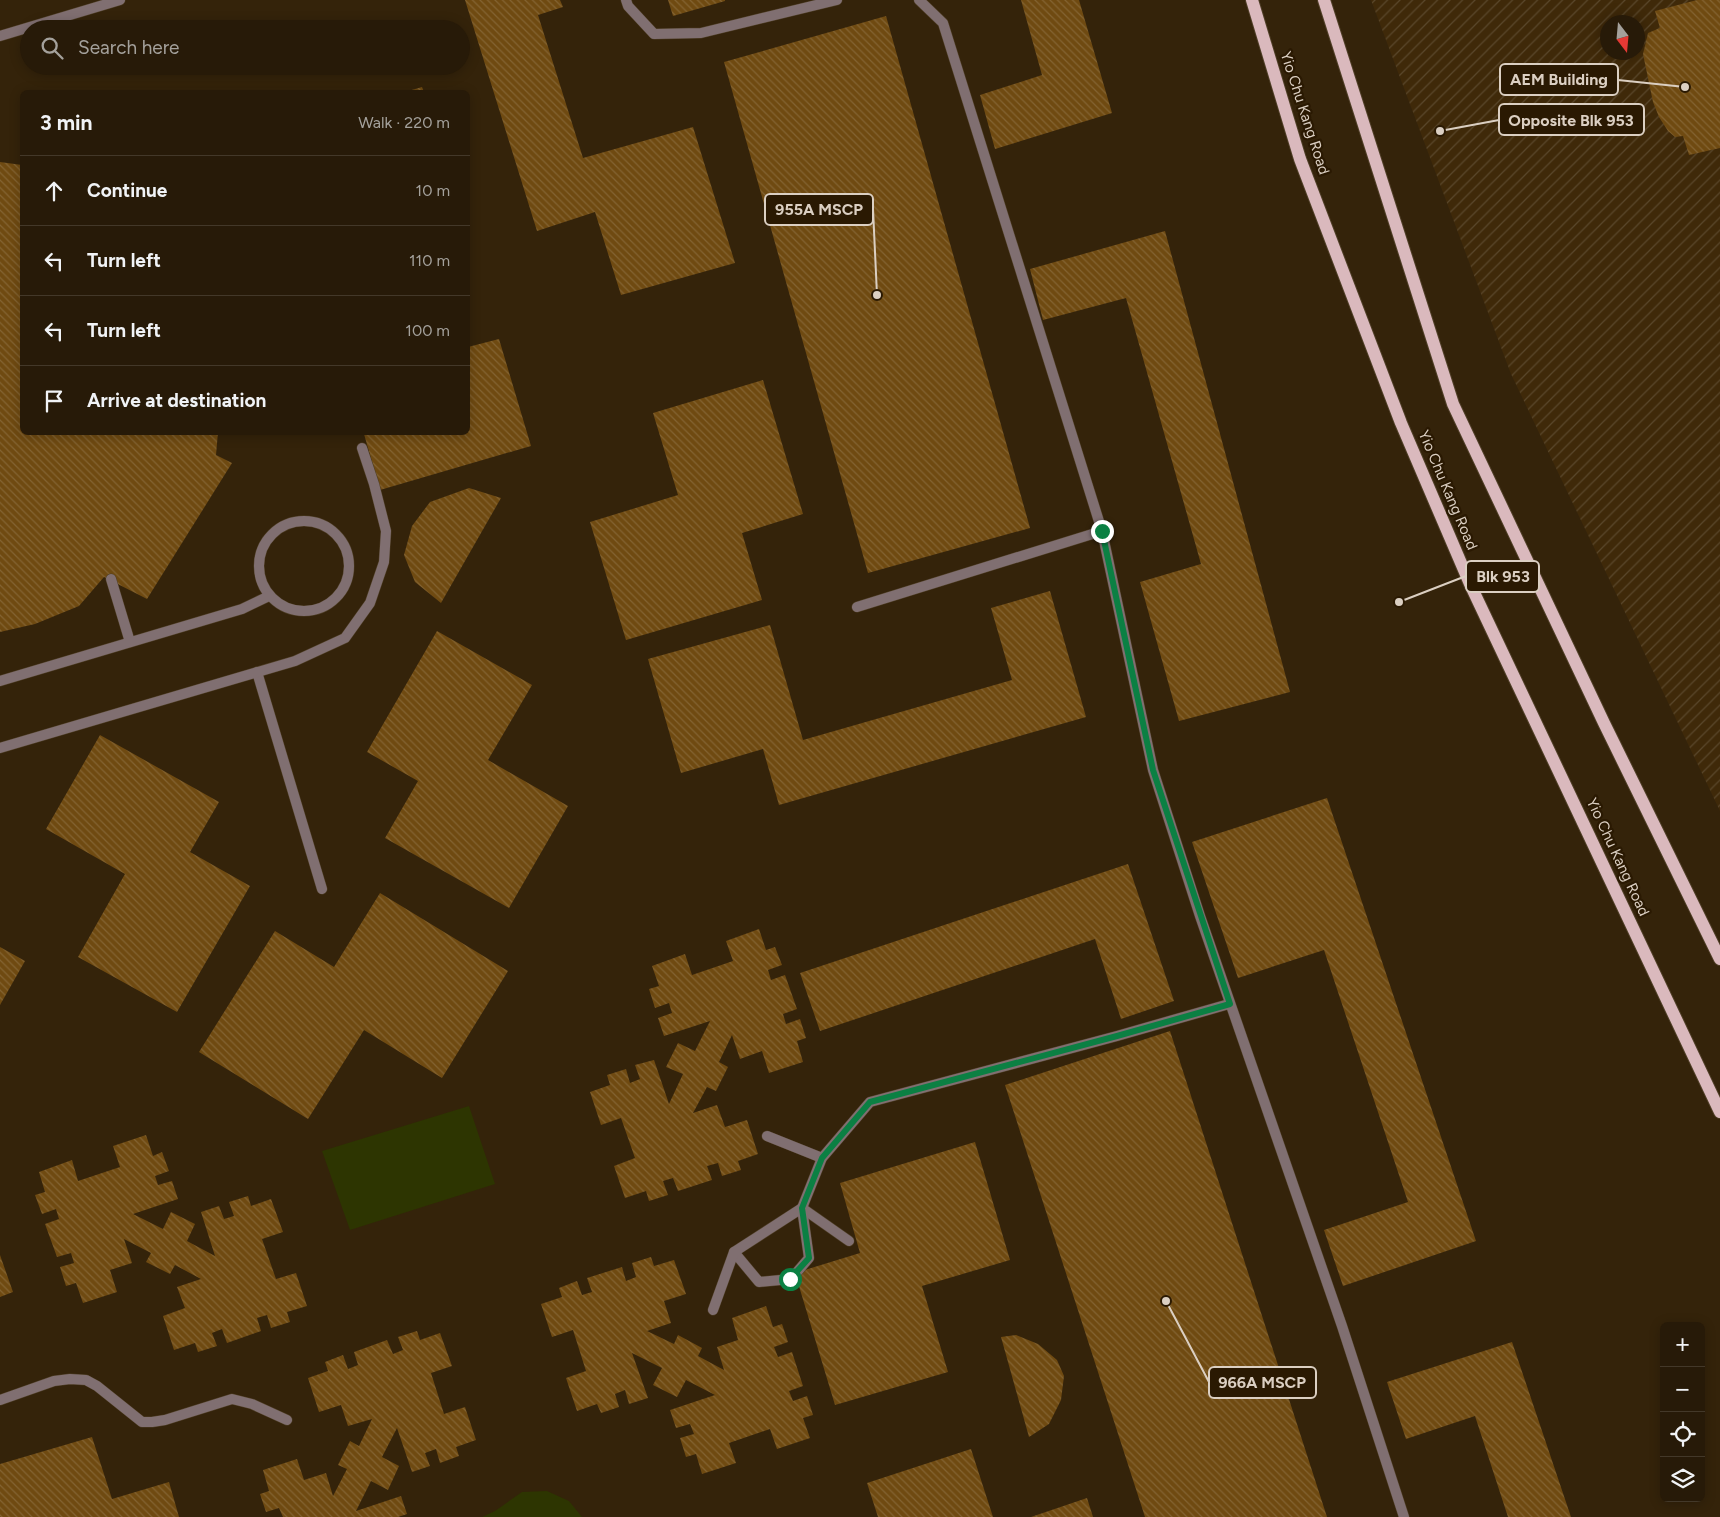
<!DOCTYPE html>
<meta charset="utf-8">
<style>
:root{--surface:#271a08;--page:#2f2312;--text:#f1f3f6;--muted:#a4a19c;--line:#433829}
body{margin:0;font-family:Figtree,sans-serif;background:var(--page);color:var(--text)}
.controls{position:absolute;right:15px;bottom:15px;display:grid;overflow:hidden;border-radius:8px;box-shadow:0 2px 12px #0003}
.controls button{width:45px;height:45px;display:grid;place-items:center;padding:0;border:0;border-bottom:1px solid var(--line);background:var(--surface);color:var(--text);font:25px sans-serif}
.compass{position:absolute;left:1600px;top:15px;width:45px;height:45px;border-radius:50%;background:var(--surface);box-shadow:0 2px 12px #0003;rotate:164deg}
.stop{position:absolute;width:15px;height:15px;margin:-11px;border:4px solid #0b8043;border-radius:50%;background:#fff}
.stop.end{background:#0b8043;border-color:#fff;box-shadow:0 1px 5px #0008}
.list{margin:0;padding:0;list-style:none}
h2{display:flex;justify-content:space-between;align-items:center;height:65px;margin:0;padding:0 20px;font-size:21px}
h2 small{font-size:16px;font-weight:400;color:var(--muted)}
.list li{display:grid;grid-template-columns:32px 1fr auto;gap:15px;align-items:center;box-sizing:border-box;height:70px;padding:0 20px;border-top:1px solid var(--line)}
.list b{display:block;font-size:19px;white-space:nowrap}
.list em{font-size:16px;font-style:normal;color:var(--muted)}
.icon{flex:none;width:28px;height:28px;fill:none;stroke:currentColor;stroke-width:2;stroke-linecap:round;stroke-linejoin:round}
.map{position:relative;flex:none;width:1720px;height:1517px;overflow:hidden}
.search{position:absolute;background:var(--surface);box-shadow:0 2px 12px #0003;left:20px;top:20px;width:450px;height:55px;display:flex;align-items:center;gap:12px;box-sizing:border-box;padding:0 18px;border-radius:28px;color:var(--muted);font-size:19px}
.panel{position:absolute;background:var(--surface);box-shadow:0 2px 12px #0003;left:20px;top:90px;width:450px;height:345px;border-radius:8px}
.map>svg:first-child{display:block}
</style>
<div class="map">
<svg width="1720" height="1517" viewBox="0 0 1720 1517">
<defs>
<pattern id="industrial-furrows" width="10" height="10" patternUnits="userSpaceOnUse" patternTransform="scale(1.25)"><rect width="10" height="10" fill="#3f2909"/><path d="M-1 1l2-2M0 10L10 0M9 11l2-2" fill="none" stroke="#5a472b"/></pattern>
<pattern id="building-back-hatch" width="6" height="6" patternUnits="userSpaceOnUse" patternTransform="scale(1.25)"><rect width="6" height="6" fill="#6f4a11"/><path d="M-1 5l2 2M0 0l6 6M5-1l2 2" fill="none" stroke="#836332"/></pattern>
</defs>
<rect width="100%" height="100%" fill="#34230a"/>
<path fill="url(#industrial-furrows)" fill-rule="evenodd" d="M 1371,0 L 1720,0 L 1720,811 L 1511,374 ZM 1608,22 L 1638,22 L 1638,52 L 1608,52 Z"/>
<g fill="#2d3501">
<polygon points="469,1106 495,1184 350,1230 322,1151"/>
<polygon points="547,1491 569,1501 582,1517 482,1517 495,1511 522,1492"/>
</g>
<g fill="url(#building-back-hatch)">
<polygon points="465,0 560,0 563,7 538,15 583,158 693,127 735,263 621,295 595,212 537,231"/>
<polygon points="668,0 725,0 725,1 673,16"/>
<polygon points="1021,0 1079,0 1112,113 995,149 980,95 1042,75"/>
<polygon points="1697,0 1720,0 1720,148 1689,155 1683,136 1675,137 1668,131 1659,117 1653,102 1643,54 1648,33 1660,28 1655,11"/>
<polygon points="886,16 1030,528 868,573 724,62"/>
<polygon points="422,87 424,92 405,92"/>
<polygon points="0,162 22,165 22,432 218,432 216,455 232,463 147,599 104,577 79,606 35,624 0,632"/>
<polygon points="1165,231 1290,692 1179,721 1140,582 1201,564 1126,298 1043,320 1030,269"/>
<polygon points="499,339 531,446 380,490 364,434 468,432 468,347"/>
<polygon points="763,380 803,514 742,533 762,600 626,640 590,522 678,495 653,413"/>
<polygon points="469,488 501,498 441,603 415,582 404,555 412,526 430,502"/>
<polygon points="1050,591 1086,717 779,805 763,749 681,773 648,659 770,625 803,740 1012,680 991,608"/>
<polygon points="437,631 532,685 488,760 568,806 509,908 385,838 418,781 367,752"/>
<polygon points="100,735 219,802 190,852 250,886 177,1012 78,957 125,874 46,829"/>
<polygon points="1327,798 1476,1241 1343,1286 1324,1230 1408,1202 1324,950 1238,978 1192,842"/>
<polygon points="1128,864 1174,1001 1121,1019 1095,939 820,1031 800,973"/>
<polygon points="380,893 508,971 442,1078 364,1030 308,1119 199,1052 275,931 334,967"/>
<polygon points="759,929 766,950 775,947 782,965 768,970 771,980 785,975 797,1009 783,1014 786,1024 800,1019 806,1038 797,1041 803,1062 769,1073 762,1051 740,1059 732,1035 719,1062 728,1067 716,1091 707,1087 693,1113 717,1105 725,1127 747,1120 758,1154 738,1161 741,1170 722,1176 718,1163 707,1166 712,1180 678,1191 673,1178 663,1181 668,1195 649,1201 646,1191 625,1198 614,1166 635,1158 621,1118 601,1125 590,1092 610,1085 607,1075 626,1069 630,1083 640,1079 635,1065 654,1060 669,1104 683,1074 666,1067 678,1043 695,1051 710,1021 664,1036 658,1018 672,1013 669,1003 655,1008 649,989 659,986 652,966 685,954 692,975 733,961 726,941"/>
<polygon points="0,947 25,961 0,1005"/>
<polygon points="1170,1031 1327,1517 1145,1517 1005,1085"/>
<polygon points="146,1135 153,1156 162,1152 169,1171 155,1176 158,1185 172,1181 178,1199 133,1214 163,1229 171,1212 195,1224 187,1241 215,1256 201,1212 219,1206 224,1219 234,1216 229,1202 248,1196 251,1206 271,1199 283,1232 262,1239 276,1279 296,1273 307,1306 287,1312 290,1322 271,1328 267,1315 257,1318 261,1331 227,1343 222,1329 212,1333 217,1346 198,1352 195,1343 174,1350 163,1316 185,1308 177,1287 201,1279 175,1265 170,1274 146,1262 151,1253 124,1239 132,1263 110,1270 117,1292 83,1303 76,1283 66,1286 60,1267 74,1263 71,1253 57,1257 45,1224 59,1219 56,1209 42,1214 35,1195 45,1192 39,1172 72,1160 78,1181 120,1167 113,1146"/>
<polygon points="975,1142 1010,1260 922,1286 948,1372 835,1405 795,1273 860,1253 840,1183"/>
<polygon points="0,1255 13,1292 0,1297"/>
<polygon points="651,1257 654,1266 674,1260 686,1294 664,1301 671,1323 647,1331 674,1344 678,1335 702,1348 698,1356 724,1370 717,1347 738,1340 732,1318 766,1306 773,1327 782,1324 788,1342 774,1347 778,1357 792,1352 803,1386 789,1391 793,1401 807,1396 813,1415 803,1418 810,1438 777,1449 770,1429 729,1443 736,1463 702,1474 696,1454 686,1457 680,1438 694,1434 690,1424 676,1428 670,1410 715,1395 686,1380 677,1397 653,1385 662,1368 632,1353 648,1398 629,1404 625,1390 615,1394 619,1407 601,1413 597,1404 577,1411 566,1378 586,1371 573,1330 552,1337 541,1304 562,1297 559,1288 577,1281 582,1295 592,1292 587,1278 622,1267 626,1281 636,1277 632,1263"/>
<polygon points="417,1331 420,1340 440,1333 452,1366 431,1373 444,1414 465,1407 476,1440 456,1447 459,1456 440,1463 436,1449 425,1453 430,1466 412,1472 397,1428 382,1457 399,1466 388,1490 371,1481 356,1511 401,1496 407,1514 398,1517 283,1517 279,1508 266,1512 260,1494 269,1491 263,1470 297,1459 304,1480 326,1473 333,1496 347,1469 338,1465 350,1441 359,1446 372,1419 348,1426 341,1405 319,1412 308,1378 328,1371 325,1362 343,1355 348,1369 358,1365 354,1352 387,1340 393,1354 403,1350 398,1337"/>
<polygon points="1016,1335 1038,1344 1057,1360 1064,1376 1061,1400 1049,1424 1029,1437 1001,1337"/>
<polygon points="1512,1342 1571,1517 1508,1517 1475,1416 1406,1439 1387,1382"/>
<polygon points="92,1437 112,1499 169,1482 179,1517 0,1517 0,1464"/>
<polygon points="971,1449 993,1517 878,1517 867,1483"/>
<polygon points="1087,1498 1093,1517 1031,1517"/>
</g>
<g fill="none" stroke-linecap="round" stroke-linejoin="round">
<g stroke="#4f3f27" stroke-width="11">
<g id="service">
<polyline points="626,0 628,6 654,34 701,33 837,0"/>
<polyline points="919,0 943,23 1102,531 1153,770 1200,916 1342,1326 1404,1517"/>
<circle cx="304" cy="566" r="45"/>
<polyline points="111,579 130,642"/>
<polyline points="857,607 1102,531"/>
<polyline points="257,672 322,889"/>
<polyline points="0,681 242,609 269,596"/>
<polyline points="0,748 295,661 345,638 370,603 384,562 386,531 374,484 362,448"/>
<polyline points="767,1136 822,1158"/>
<polyline points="802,1208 849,1241"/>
<polyline points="734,1252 759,1282 791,1279 809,1258 802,1208 822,1158 870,1102 1117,1036 1229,1004"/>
<polyline points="713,1310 734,1252 802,1208"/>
<polyline points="0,1400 54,1381 70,1379 86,1380 97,1386 142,1422 152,1422 165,1420 232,1399 252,1404 287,1420"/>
</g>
</g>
<g stroke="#4f3f27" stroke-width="11">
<polyline id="tertiary" points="0,36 120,0"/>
</g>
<g stroke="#4f3f27" stroke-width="14">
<g id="primary">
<polyline points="1252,0 1300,159 1401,423 1470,584 1720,1112"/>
<polyline points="1324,0 1453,404 1604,723 1720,959"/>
</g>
</g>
<use href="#service" stroke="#806f71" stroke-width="10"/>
<use href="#tertiary" stroke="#806f71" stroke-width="10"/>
<use href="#primary" stroke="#dab9bd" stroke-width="12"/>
</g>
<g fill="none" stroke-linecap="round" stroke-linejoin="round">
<polyline stroke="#0b8043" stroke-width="6" points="790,1279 809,1258 802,1208 822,1158 870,1102 1117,1036 1230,1004 1153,770 1102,531"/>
</g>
<g text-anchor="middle" stroke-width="4.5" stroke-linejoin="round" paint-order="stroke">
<g font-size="15" fill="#dbcfc2" stroke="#2a1902">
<text transform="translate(1305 113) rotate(72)" y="5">Yio Chu Kang Road</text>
<text transform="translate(1448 490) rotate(67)" y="5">Yio Chu Kang Road</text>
<text transform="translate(1618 857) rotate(65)" y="5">Yio Chu Kang Road</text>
</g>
</g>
<path fill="none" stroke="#dbcfc2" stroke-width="2" d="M1685 87L1618 80M1440 131L1499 120M877 295L873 209M1399 602L1466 576M1166 1301L1209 1382"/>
<g fill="#dbcfc2" stroke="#2a1902" stroke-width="2">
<circle cx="1685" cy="87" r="5"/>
<circle cx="1440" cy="131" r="5"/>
<circle cx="877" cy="295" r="5"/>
<circle cx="1399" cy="602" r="5"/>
<circle cx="1166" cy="1301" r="5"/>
</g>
<g fill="#2a1902" stroke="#dbcfc2" stroke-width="2">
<rect x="1500" y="64" width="118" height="31" rx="5"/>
<rect x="1499" y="104" width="145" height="31" rx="5"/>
<rect x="765" y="194" width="108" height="31" rx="5"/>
<rect x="1466" y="561" width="73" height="31" rx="5"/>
<rect x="1209" y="1367" width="107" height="31" rx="5"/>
</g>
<g font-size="16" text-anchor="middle" font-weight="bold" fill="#dbcfc2">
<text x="1559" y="85">AEM Building</text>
<text x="1571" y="126">Opposite Blk 953</text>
<text x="819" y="215">955A MSCP</text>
<text x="1503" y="582">Blk 953</text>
<text x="1262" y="1388">966A MSCP</text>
</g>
</svg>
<div class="controls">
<button>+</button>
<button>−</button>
<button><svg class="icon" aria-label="locate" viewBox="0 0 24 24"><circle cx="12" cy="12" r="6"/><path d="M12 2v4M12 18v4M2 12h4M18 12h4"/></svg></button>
<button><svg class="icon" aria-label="layers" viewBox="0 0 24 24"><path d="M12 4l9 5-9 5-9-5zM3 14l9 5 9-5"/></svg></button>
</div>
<svg class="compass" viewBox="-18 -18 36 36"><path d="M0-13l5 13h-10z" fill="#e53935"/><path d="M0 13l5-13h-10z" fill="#a4a19c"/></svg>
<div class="stop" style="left:790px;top:1279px"></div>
<div class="stop end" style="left:1102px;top:531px"></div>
<div class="search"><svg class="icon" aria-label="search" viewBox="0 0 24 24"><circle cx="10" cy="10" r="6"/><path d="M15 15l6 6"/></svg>Search here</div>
<section class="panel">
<h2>3 min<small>Walk · 220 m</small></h2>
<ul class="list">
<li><svg class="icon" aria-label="ahead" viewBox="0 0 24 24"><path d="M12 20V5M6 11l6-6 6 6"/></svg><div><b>Continue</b></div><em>10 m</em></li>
<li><svg class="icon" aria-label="left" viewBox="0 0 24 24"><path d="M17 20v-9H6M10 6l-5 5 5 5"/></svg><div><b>Turn left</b></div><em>110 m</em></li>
<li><svg class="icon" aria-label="left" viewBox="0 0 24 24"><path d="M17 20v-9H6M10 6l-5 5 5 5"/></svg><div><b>Turn left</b></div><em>100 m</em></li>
<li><svg class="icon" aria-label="arrive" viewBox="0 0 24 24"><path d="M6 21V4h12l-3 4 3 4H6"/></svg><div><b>Arrive at destination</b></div></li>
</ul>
</section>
</div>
